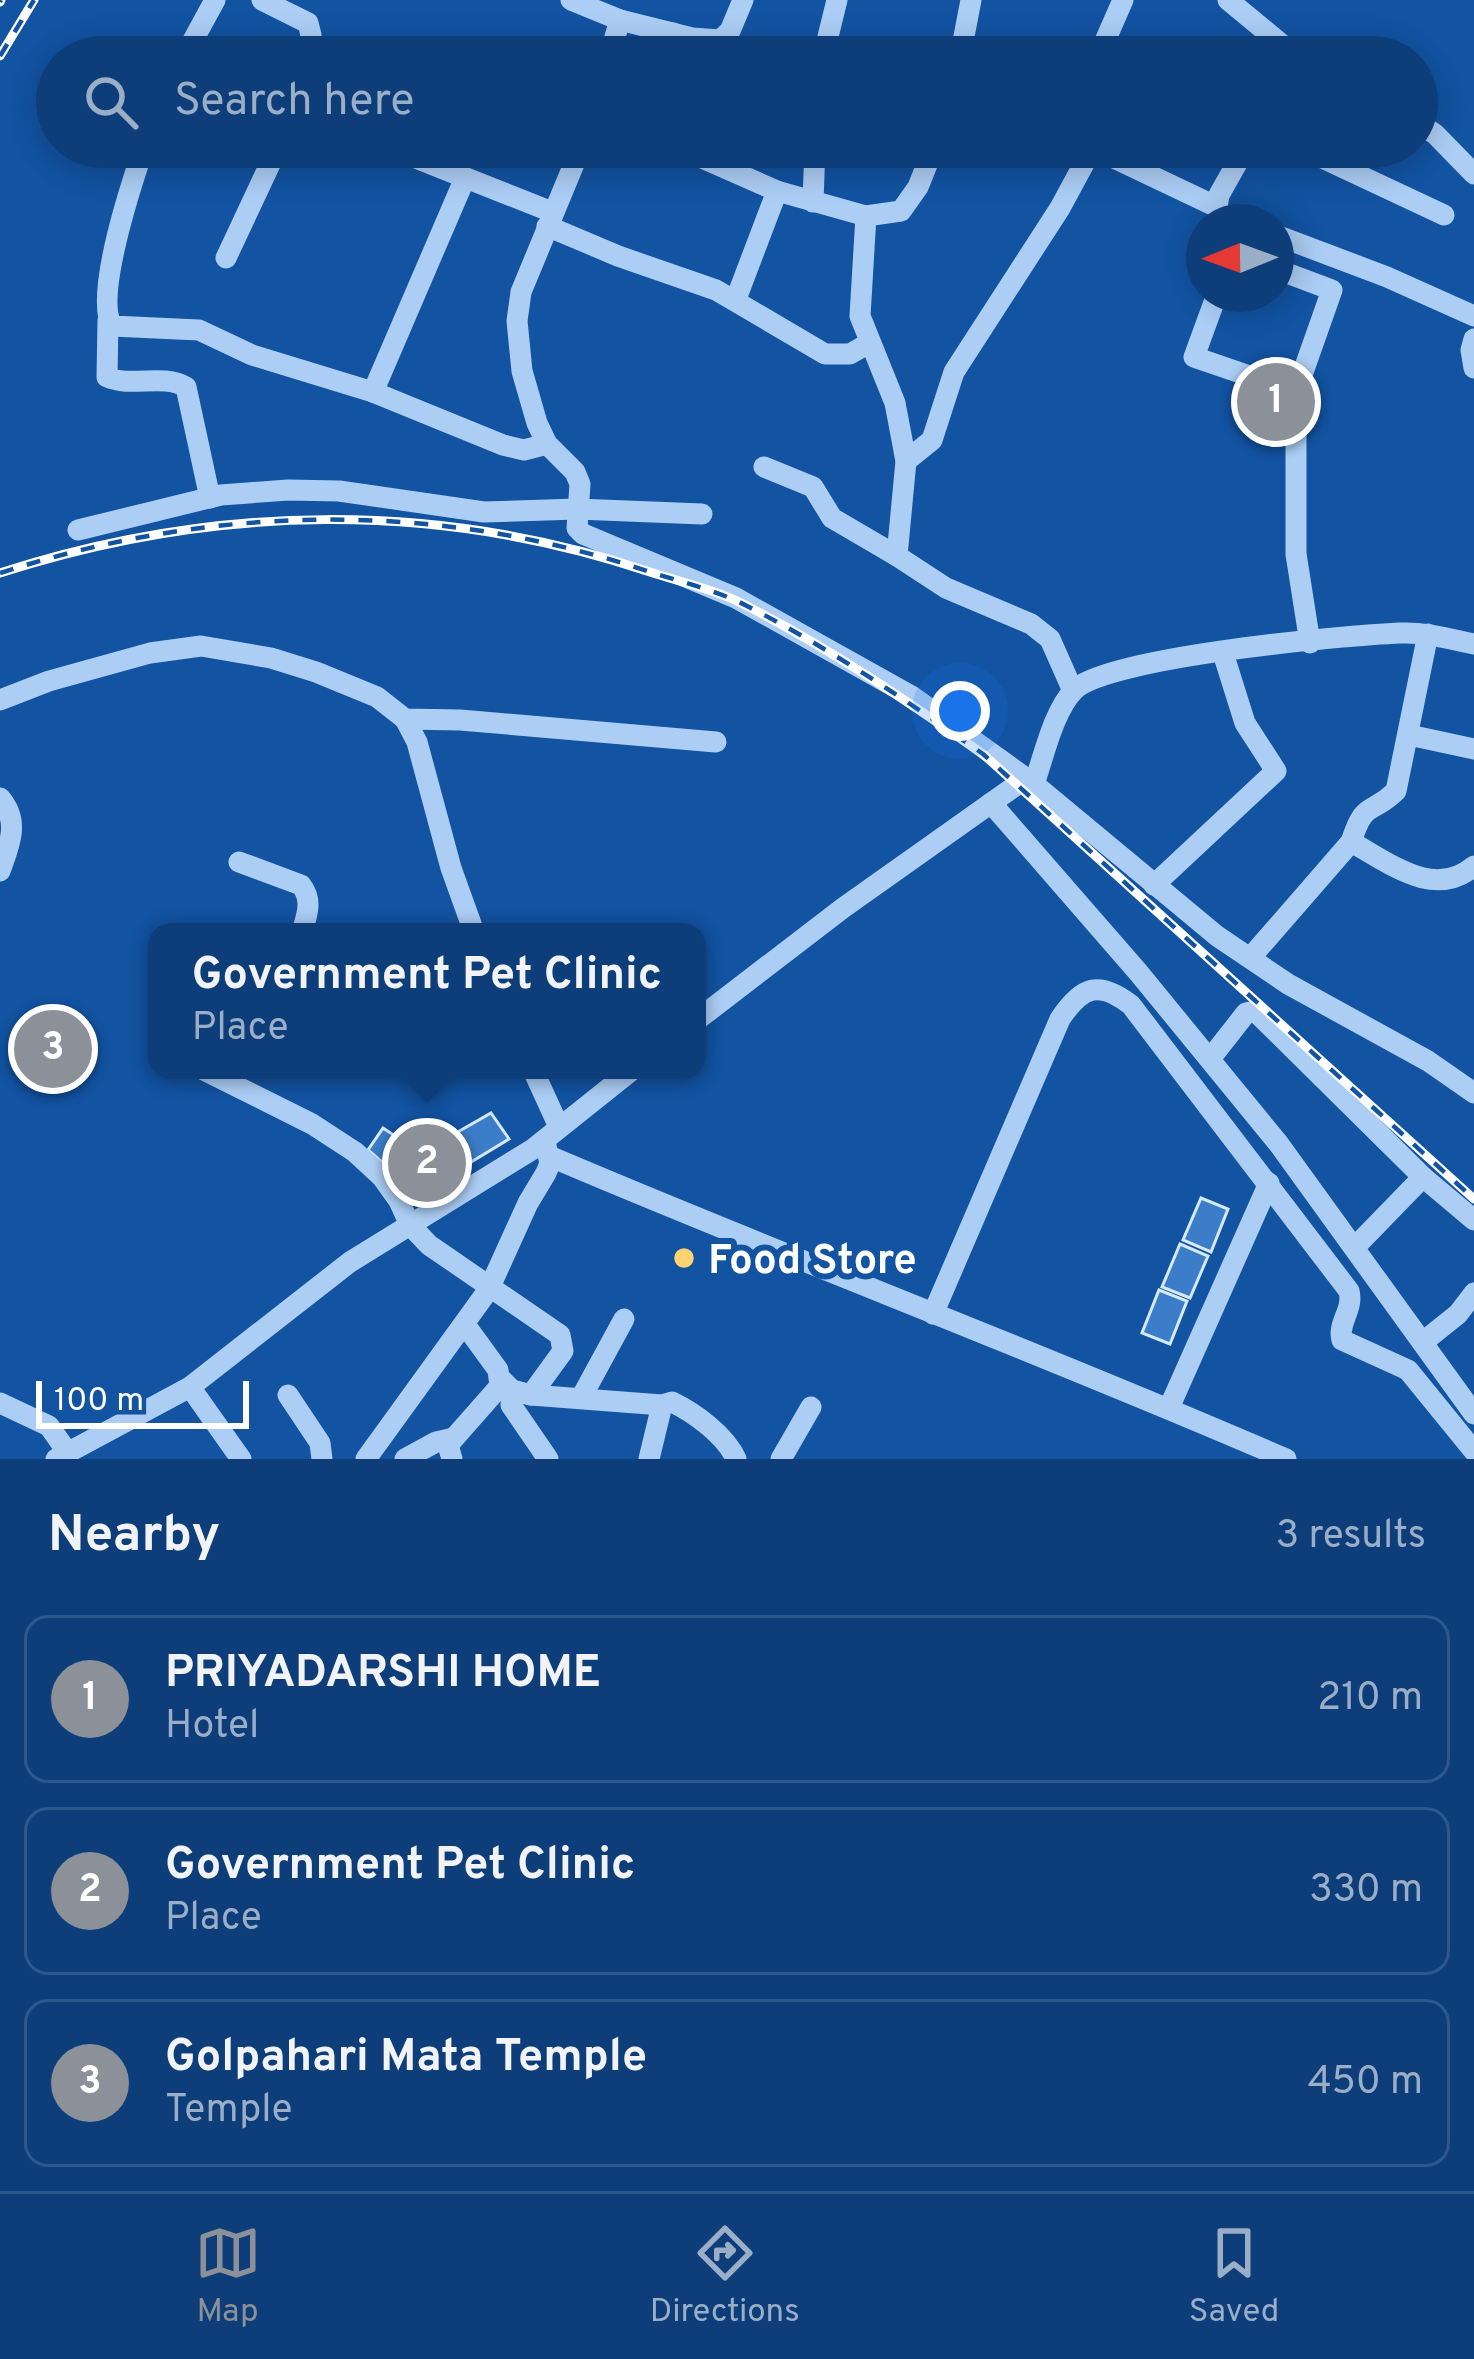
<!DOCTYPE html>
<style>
:root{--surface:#0e3e7a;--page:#1c4981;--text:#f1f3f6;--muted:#9baec7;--line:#2e578b;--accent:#8c9099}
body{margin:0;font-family:Overpass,sans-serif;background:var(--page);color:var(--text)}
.compass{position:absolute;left:1186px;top:204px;width:108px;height:108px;border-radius:50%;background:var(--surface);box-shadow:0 6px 30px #0003;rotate:269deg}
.scale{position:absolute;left:36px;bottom:30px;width:213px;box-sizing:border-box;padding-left:12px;border:6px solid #fff;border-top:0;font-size:33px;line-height:42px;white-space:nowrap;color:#fff;-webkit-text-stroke:9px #1253a2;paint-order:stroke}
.you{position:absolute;left:960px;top:711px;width:42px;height:42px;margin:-30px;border:9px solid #fff;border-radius:50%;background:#1a73e8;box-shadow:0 0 0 18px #1a73e833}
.badge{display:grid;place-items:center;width:78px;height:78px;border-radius:50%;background:var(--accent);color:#fff;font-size:39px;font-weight:700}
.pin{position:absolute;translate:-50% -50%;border:6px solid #fff;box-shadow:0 3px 12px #0006}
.popup{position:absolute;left:148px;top:923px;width:558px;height:156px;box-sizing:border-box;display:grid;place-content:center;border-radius:24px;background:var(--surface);filter:drop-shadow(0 3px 9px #0005);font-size:39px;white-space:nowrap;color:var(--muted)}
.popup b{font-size:45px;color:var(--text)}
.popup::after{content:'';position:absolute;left:50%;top:100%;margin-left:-24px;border:24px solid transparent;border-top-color:var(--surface)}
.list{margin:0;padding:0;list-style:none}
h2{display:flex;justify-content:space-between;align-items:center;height:156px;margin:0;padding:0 48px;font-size:51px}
h2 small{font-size:39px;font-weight:400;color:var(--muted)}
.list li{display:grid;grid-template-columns:78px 1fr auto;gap:36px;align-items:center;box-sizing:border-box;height:168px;margin:0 24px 24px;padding:0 24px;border:3px solid var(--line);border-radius:24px}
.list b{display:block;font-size:45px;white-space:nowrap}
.list p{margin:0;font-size:39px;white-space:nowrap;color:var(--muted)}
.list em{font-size:39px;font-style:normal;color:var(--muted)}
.icon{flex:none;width:66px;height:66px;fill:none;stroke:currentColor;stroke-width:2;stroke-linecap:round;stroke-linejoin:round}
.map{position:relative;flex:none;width:1474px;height:1459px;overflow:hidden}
.search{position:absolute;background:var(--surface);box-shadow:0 6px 30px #0003;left:36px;right:36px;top:36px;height:132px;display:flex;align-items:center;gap:30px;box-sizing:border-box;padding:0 42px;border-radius:66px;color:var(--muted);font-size:45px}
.sheet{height:732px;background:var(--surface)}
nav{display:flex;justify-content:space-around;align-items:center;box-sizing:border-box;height:168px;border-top:3px solid var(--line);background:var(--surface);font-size:33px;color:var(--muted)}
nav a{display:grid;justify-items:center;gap:6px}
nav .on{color:var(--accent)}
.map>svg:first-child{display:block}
</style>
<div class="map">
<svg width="1474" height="1459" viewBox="0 0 1474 1459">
<rect width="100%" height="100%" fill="#1253a2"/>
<g fill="#3b7dc8" stroke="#d5e8fe" stroke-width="3">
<polygon points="491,1113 509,1139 420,1193 413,1181 404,1186 396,1174 368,1150 383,1128 421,1153"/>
<polygon points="1201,1198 1228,1209 1211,1252 1183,1240"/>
<polygon points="1180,1244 1208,1256 1190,1298 1162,1287"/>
<polygon points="1159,1290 1187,1301 1170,1344 1142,1333"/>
</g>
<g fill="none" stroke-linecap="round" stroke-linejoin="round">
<g stroke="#accef5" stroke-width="21">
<polyline points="262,0 308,23 311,35 305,57"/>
<polyline points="571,0 620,20 609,57"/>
<polyline points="1228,0 1297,57"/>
<polyline points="620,20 692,38 720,40 730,31 743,0"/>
<polyline points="184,57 215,0"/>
<polyline points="660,57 673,33"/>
<polyline points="823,57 837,0"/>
<polyline points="960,57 971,0"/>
<polyline points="1098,57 1123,0"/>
<polyline points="1417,122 1435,134 1474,174"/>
<path d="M 144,147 C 132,182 94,296 112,326 L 199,330 L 252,355 L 373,392 L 503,445 L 524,450 L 547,444"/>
<polyline points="388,147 552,212"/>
<polyline points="581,147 521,292 517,321 522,371 537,423 547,444 575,472 580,484 577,528 583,534 736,598 913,697 1034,784 1217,936 1288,984 1428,1061 1474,1093"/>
<polyline points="677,147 777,191 866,216 860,316 895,403 906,461 897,556 946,588 1031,624 1050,639 1073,691"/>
<polyline points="1299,147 1444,215"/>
<polyline points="1093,148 1217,207"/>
<polyline points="813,202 815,147"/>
<polyline points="866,216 901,211 918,187 934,147"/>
<polyline points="1239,222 1223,217 1217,207 1219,195 1246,147"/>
<polyline points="547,226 618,256 716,290 825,354 850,354 869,343"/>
<polyline points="1276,235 1387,277 1474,316"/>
<polyline points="226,258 278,147"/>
<polyline points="1276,269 1332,290 1296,392 1296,554 1310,643"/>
<polyline points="1217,294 1194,357 1296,392"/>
<polyline points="736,299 777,191"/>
<path d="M 108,320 L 107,377 C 132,388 162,373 186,387 L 210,498"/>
<polyline points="1474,339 1471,350 1474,368"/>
<polyline points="373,392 465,178"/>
<polyline points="906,461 932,440 954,372 1060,208 1093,147"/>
<polyline points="764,467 813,487 832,518 897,556"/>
<polyline points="78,530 221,495 288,490 339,491 484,512 577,509 702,514"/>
<polyline points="0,700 49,681 150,653 201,646 271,658 316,672 377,697 405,719 460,720 716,742"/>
<polyline points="405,719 417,742 451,868 474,932"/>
<polyline points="1409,735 1474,749"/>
<path d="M 0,798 C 20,821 10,844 0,871"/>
<polyline points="991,803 1138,972 1278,1143 1474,1414"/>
<path d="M 1351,842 C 1390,863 1434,900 1474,866"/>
<path d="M 239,862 L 301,885 C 313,900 307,915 302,932"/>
<polyline points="1154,885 1276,771 1245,723 1223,653"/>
<path d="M 1251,957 L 1351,842 C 1365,799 1370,816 1396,791 L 1428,634"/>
<path d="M 697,1020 L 843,908 L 1018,784 L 1034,784 C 1044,756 1053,712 1074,690 C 1107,657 1346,635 1401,633 C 1426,632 1450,639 1474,644"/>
<polyline points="1210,1059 1246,1013 1255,1011 1423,1177 1474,1220"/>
<polyline points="204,1070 312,1124 355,1152 382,1177 399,1201 410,1225 429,1245 560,1335 563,1351 531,1395"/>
<polyline points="533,1070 559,1127"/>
<path d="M 549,1156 C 793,1260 1042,1353 1286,1459"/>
<polyline points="1355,1247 1423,1177"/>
<path d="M 933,1314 L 1060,1019 C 1082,986 1099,980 1131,1005 L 1349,1291 C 1354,1310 1337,1323 1342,1340 L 1408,1370 L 1474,1451"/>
<polyline points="1423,1342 1458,1314 1474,1293"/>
<polyline points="500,1378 512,1390 531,1395 662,1405"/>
<polyline points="190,1387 241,1459"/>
<polyline points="512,1390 511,1405 548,1459"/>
<polyline points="288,1395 320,1443 322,1459"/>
<polyline points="581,1398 624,1319"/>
<polyline points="0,1403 49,1426 68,1453"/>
<polyline points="1169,1408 1269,1183"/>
<polyline points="56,1459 190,1387 350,1262 533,1149 632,1070"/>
<polyline points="366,1459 489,1289 528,1203 546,1173 550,1163 546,1146"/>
<polyline points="405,1459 436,1442 454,1438"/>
<polyline points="452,1459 448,1445 500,1386 498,1370 466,1326"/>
<path d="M 649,1459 L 662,1405 L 672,1402 C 695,1413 726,1436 736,1459"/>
<polyline points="781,1459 811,1407"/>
</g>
<g stroke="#fff" stroke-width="9">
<g id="rail">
<polyline points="0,2 1,0"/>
<polyline points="0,56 34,0"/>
<path d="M 0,573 C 214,504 437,500 650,572 C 681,582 716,590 745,605 C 828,647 907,701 983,754 L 1474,1199"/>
</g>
</g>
<use href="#rail" stroke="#1253a2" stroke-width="4.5" stroke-dasharray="14" stroke-linecap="butt"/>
</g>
<circle fill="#ffd370" stroke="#1253a2" stroke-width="4.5" cx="684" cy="1258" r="12"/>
<g text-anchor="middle" stroke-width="12" stroke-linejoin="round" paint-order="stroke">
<g font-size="42" font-weight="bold" fill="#fff" stroke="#1253a2" text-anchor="start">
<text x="708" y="1273">Food Store</text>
</g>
</g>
</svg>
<svg class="compass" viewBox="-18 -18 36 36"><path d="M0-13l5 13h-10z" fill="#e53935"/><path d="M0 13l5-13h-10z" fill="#9baec7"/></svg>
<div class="scale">100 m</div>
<div class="you"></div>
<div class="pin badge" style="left:1276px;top:402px">1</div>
<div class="pin badge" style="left:427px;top:1163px">2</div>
<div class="popup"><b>Government Pet Clinic</b>Place</div>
<div class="pin badge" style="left:53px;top:1049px">3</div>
<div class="search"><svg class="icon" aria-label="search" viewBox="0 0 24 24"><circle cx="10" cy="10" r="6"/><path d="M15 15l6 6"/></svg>Search here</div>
</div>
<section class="sheet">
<h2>Nearby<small>3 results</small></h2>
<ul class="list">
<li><span class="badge">1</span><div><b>PRIYADARSHI HOME</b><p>Hotel</p></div><em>210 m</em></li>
<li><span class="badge">2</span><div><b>Government Pet Clinic</b><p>Place</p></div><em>330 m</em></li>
<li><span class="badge">3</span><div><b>Golpahari Mata Temple</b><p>Temple</p></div><em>450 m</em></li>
</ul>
</section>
<nav>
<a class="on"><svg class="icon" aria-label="map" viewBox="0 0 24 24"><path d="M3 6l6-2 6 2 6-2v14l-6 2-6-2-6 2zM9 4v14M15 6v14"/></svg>Map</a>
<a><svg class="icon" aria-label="directions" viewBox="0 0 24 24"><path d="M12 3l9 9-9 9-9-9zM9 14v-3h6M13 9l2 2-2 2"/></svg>Directions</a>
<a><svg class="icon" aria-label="saved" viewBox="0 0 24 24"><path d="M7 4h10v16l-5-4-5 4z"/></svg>Saved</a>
</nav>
